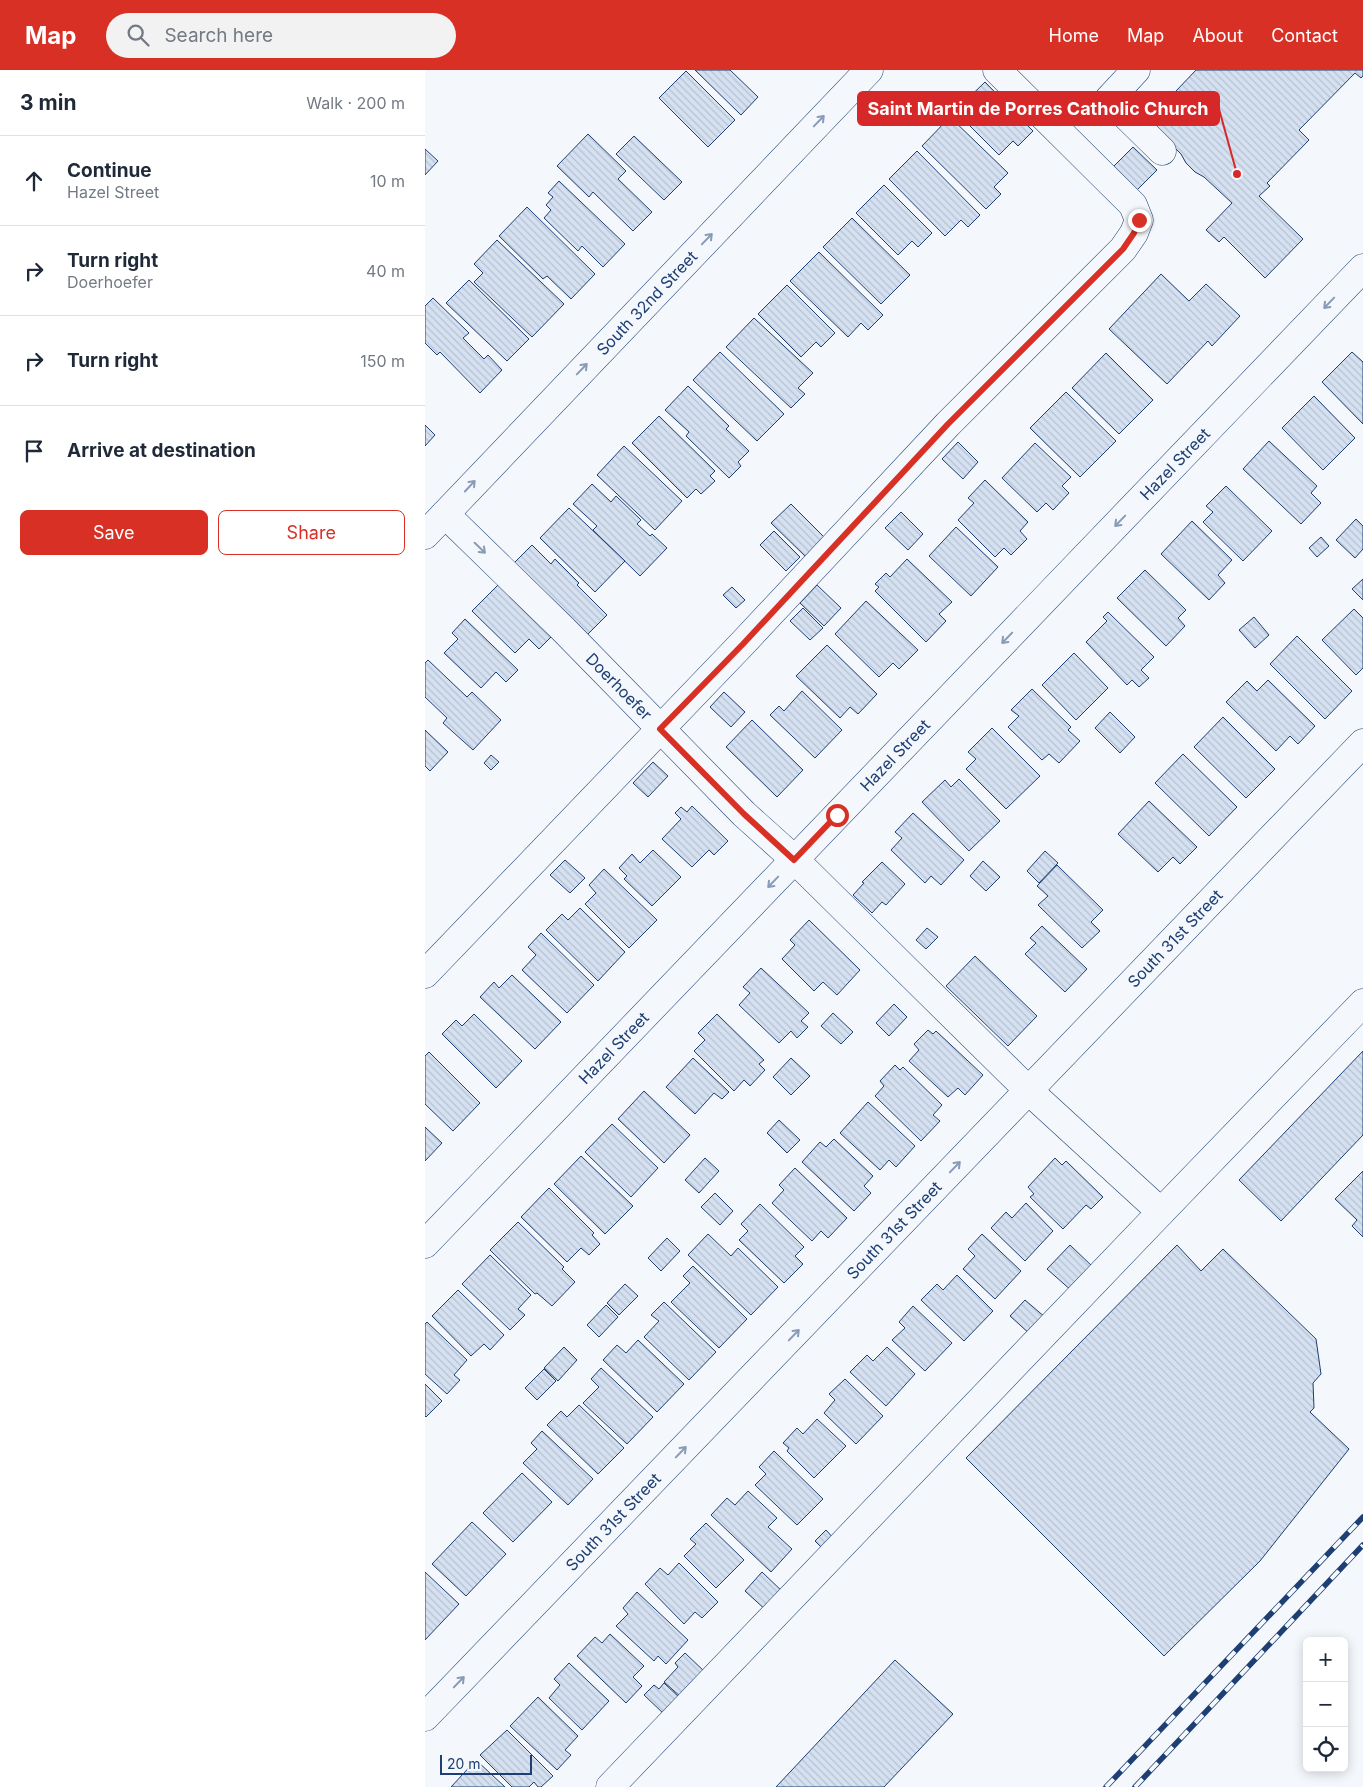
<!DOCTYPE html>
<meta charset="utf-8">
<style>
:root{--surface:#fff;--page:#f2f2f3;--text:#1f2937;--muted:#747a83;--line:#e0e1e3;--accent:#d93025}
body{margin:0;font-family:Inter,sans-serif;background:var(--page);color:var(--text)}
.controls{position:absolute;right:15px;bottom:15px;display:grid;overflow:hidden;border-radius:8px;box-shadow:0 2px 12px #0003}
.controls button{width:45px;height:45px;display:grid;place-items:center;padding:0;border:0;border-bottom:1px solid var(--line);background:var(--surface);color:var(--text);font:25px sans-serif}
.scale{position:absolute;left:15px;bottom:12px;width:92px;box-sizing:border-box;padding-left:5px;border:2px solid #1d3f73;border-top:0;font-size:14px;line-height:18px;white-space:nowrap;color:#1d3f73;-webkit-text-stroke:4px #f4f7fb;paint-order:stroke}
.stop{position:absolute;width:15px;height:15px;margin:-11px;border:4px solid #d93025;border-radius:50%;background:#fff}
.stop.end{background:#d93025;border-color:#fff;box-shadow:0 1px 5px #0008}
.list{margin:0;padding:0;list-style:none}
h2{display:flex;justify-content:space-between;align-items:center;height:65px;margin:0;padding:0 20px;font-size:21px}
h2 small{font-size:16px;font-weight:400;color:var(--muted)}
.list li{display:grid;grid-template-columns:32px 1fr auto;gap:15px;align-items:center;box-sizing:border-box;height:90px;padding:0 20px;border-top:1px solid var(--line)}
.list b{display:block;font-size:19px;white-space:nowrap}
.list p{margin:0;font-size:16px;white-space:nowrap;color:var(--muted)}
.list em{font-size:16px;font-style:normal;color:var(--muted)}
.actions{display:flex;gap:10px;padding:15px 20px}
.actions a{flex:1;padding:11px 0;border:1px solid var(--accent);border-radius:8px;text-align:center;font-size:18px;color:var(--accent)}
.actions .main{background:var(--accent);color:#fff}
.icon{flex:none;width:28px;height:28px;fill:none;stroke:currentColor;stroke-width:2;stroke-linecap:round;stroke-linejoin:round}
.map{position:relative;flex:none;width:938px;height:1717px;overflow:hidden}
header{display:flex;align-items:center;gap:30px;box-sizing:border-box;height:70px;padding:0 25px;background:var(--accent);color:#fff}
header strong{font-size:24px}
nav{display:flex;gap:28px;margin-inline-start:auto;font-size:18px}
.search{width:350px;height:45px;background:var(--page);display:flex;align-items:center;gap:12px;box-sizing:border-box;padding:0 18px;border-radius:28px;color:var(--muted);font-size:19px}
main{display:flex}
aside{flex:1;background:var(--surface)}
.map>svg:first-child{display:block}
</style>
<header>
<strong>Map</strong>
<div class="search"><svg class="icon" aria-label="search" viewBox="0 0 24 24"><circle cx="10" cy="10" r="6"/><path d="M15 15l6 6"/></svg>Search here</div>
<nav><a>Home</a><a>Map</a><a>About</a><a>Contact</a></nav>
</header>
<main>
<aside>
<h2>3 min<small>Walk · 200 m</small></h2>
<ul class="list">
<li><svg class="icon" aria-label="ahead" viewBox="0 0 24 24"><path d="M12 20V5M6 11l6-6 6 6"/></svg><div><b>Continue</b><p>Hazel Street</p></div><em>10 m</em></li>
<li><svg class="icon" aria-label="right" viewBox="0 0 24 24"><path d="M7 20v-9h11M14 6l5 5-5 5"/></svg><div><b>Turn right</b><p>Doerhoefer</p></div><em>40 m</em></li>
<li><svg class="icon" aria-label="right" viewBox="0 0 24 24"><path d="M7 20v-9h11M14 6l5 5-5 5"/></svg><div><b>Turn right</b></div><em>150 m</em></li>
<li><svg class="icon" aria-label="arrive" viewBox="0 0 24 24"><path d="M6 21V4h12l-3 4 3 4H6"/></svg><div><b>Arrive at destination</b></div></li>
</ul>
<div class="actions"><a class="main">Save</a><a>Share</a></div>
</aside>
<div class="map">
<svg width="938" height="1717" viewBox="0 0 938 1717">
<defs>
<pattern id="building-back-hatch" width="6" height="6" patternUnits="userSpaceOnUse" patternTransform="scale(1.25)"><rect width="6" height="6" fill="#d5e0f0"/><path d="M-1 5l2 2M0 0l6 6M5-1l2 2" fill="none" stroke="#b6c1d1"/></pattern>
</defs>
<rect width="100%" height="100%" fill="#f4f7fb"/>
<g fill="url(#building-back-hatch)" stroke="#1d3f73">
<polygon points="270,0 305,0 333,27 316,45"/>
<polygon points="771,0 938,0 938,6 936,8 930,3 874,60 884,70 842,113 845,116 834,126 878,169 840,208 799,167 794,172 781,160 807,133 779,107 770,102 761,93 756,84 726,54 755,24 751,21"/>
<polygon points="261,1 310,50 283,77 234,28"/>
<polygon points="560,12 608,61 593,76 588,71 574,85 530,41"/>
<polygon points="525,47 583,103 569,117 576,124 561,139 497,76"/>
<polygon points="163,64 201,101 193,109 227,142 208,161 168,122 164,127 132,96"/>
<polygon points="209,66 257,112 239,130 191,84"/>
<polygon points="708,77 732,100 711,121 687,98"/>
<polygon points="0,79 13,91 0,105"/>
<polygon points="492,81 555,145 543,157 536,150 520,166 464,109"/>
<polygon points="134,111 200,174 178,197 157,176 153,181 119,148 126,140 121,135 128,127 123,123"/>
<polygon points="459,115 507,163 493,177 487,171 473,185 431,143"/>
<polygon points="102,137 170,204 146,229 122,206 118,209 74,166"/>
<polygon points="427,148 485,205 456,234 398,177"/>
<polygon points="72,170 139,234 107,267 49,212 58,203 49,194"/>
<polygon points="394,182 458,245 443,260 436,253 423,267 365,211"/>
<polygon points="736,204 764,231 781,214 815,246 787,276 783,271 742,314 684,259"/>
<polygon points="44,210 104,269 82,291 21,233"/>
<polygon points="362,215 410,263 396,277 391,272 376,287 333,244"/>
<polygon points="8,228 44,263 38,268 59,289 63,285 77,300 55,323 15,282 12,285 0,273 0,236"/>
<polygon points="329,248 388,303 373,318 380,324 366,338 301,277"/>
<polygon points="295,282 359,344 332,371 268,310"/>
<polygon points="927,282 938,292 938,354 897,312"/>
<polygon points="681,283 728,330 694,364 647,318"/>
<polygon points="263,316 304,356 301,359 324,381 313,392 316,396 304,408 261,366 264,362 240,340"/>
<polygon points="641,322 691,371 655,407 605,358"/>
<polygon points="889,326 930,368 898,400 857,358"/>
<polygon points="234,346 290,401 285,406 290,411 276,424 271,419 262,428 207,373"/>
<polygon points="0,355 10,365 0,376"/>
<polygon points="844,371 892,416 886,423 896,433 876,454 818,399"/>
<polygon points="533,372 553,392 538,409 517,389"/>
<polygon points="610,373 646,407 637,416 644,423 628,440 621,433 612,442 577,408"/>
<polygon points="199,376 257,431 230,460 172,405"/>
<polygon points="560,410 603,452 595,461 602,469 586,485 579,478 570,487 533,450 549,433 543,428"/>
<polygon points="167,414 186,432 191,426 216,450 212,454 225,466 227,464 242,478 215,506 168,460 172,456 148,434"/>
<polygon points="801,416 847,461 818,491 778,452 788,442 781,436"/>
<polygon points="366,434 400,468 381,487 346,453"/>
<polygon points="144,438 200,491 170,522 115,468"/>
<polygon points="476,442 498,464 483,480 460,458"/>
<polygon points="931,449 938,456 938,479 930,488 911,470"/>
<polygon points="767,451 807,490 793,505 800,513 784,530 736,484"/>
<polygon points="531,457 573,497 546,526 504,486"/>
<polygon points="349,461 375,487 361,501 335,475"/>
<polygon points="896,467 904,476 892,487 884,478"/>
<polygon points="107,475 126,494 130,489 154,513 152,515 182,545 158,569 89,493"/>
<polygon points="482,489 527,532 514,544 521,551 501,572 450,521 454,517 450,514 461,503 465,507"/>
<polygon points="720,500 761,540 753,548 760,556 741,576 692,528"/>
<polygon points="938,509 938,530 927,519"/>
<polygon points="74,514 127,566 114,579 104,569 90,583 47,541"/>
<polygon points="392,515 416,538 399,556 375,533"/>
<polygon points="307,517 320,530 311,538 298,525"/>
<polygon points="441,531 493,580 474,599 468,593 454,607 410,564"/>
<polygon points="378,538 398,558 385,570 365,551"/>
<polygon points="929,539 938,548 938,598 931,605 897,570"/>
<polygon points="683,542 729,587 716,600 724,608 714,617 707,610 702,615 661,572 682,551 678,547"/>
<polygon points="829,547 844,565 830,578 814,560"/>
<polygon points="40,549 93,600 81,612 71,602 56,618 19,583 33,569 27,563"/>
<polygon points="872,566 927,621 900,649 845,594"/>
<polygon points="402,575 452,624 433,644 425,637 415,648 371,606"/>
<polygon points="649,583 683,618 651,650 617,615"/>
<polygon points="3,590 42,627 47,622 76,650 48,680 18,653 22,648 0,627 0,593"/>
<polygon points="843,610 890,656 873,674 865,666 851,681 801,632 822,611 832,621"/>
<polygon points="607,619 646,657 643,660 655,671 634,693 624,684 617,690 583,657 594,646 586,640"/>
<polygon points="377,621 417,660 390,688 345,645 354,636 359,641"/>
<polygon points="299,622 320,642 306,657 285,637"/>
<polygon points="685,642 710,667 695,683 670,658"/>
<polygon points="798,647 850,699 821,728 769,677"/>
<polygon points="327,650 378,700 352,727 301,677"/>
<polygon points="567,658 615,706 581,739 541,699 551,689 543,682"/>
<polygon points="0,660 23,682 5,701 0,696"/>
<polygon points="758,684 812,737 784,766 730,713"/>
<polygon points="66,685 74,692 66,700 59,693"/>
<polygon points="228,692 243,706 223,727 208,713"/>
<polygon points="534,709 575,751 544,781 497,732 520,710 526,717"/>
<polygon points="724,731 772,777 755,794 748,787 733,802 693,764"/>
<polygon points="267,736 303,771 289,785 284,780 267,797 237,769 256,749 250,743 256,737 262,742"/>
<polygon points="488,743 539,790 516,815 506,806 500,813 466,780 477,768 470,762"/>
<polygon points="228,780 256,807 227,836 199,809 202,806 194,798 207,784 215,793"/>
<polygon points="620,781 633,793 614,813 602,801"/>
<polygon points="140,790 160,808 145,823 125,805"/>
<polygon points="558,791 575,807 561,821 545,806"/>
<polygon points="457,792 480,814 461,835 457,832 447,843 428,825 439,813 437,812"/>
<polygon points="632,795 678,840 666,852 675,861 657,878 613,835 623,826 612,816"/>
<polygon points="179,799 232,850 204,878 160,834 171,823 164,815"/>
<polygon points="155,838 200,882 173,911 121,860 137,844 143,850"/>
<polygon points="384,850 435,900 412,925 398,912 389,921 357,889 370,875 365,870"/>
<polygon points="617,856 662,899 640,922 600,884 611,873 605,868"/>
<polygon points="502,858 513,867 501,879 491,870"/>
<polygon points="116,863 169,915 142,943 97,900 111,885 103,877"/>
<polygon points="550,886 612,946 583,976 521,916"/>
<polygon points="336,898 384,943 376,951 383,957 372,968 366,961 354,973 314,935 325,923 318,917"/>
<polygon points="87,905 136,952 110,979 55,927 69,912 74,918"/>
<polygon points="469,934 482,947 464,966 451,953"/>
<polygon points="408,943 428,962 416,974 396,956"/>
<polygon points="49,944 97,991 71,1018 17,964 31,950 37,956"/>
<polygon points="292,944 339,990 334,994 340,1000 325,1016 319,1010 309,1021 269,981 280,970 273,963"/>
<polygon points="503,960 508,964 511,961 558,1005 540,1025 533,1018 523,1027 484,991 494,980 489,974"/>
<polygon points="938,981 938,1065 856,1151 814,1110"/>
<polygon points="4,982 55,1033 28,1061 0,1034 0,986"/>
<polygon points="268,988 304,1022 297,1029 289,1023 270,1044 241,1017"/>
<polygon points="366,988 385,1006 366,1025 348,1007"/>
<polygon points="470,995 475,1000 478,997 517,1035 508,1045 515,1051 496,1071 450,1026 459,1016 455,1011"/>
<polygon points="219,1021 265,1065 239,1093 193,1049"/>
<polygon points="443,1032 490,1076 471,1097 464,1090 455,1100 415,1063"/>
<polygon points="354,1050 375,1070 362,1083 342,1063"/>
<polygon points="187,1054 233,1098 206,1127 160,1082"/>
<polygon points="0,1057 17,1073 0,1091"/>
<polygon points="409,1069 448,1106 439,1116 446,1123 429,1141 377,1092 395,1072 401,1077"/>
<polygon points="156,1086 208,1136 180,1164 129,1114"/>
<polygon points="280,1088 294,1101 274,1123 260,1110"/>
<polygon points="630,1088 637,1095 641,1091 678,1127 666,1139 661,1135 638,1159 605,1127 609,1124 603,1117"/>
<polygon points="370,1098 422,1148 403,1168 396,1161 387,1171 347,1133 359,1120 354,1115"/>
<polygon points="938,1101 938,1167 927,1156 932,1150 910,1129"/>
<polygon points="124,1118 169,1163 167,1165 175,1174 164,1185 156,1178 142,1192 96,1147"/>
<polygon points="290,1123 308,1141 295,1155 276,1137"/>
<polygon points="601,1133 628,1161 600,1191 566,1158 581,1142 587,1148"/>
<polygon points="335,1134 379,1177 370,1186 378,1194 359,1213 314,1170 323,1161 316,1154"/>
<polygon points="93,1152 139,1197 137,1199 150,1212 127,1236 112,1223 110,1224 65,1180"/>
<polygon points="283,1164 306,1186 313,1178 353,1217 326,1245 263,1185"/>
<polygon points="557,1164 596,1201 570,1229 538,1199 550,1186 543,1179"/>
<polygon points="242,1168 255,1181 236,1201 223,1188"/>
<polygon points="645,1175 669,1198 647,1221 622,1199"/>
<polygon points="752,1175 776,1201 798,1179 891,1269 896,1304 888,1313 889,1338 885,1342 924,1379 835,1491 739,1586 541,1388"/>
<polygon points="65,1185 106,1225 93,1239 100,1245 85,1260 37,1214"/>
<polygon points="268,1196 322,1249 294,1278 246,1232 265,1213 258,1206"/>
<polygon points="532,1205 568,1241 539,1271 496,1230 512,1214 518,1220"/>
<polygon points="200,1214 213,1226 194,1245 182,1233"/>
<polygon points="33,1220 79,1265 65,1280 59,1274 46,1286 7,1246"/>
<polygon points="600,1230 621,1248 606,1265 585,1246"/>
<polygon points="239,1232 291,1282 264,1310 219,1267 234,1251 226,1245"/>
<polygon points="181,1235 193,1247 174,1267 162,1255"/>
<polygon points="488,1236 527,1273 500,1301 467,1270 480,1258 474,1252"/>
<polygon points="2,1252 42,1290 29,1305 35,1310 22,1324 0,1304 0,1254"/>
<polygon points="213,1270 259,1314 232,1342 178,1290 192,1275 201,1283"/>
<polygon points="139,1277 152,1290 133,1311 119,1298"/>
<polygon points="462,1277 490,1304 461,1336 425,1302 442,1285 448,1291"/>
<polygon points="176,1298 228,1347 202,1374 158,1333 174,1317 166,1309"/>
<polygon points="119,1299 131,1311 112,1330 100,1318"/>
<polygon points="420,1309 458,1346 431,1374 399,1343 410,1330 404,1324"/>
<polygon points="0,1314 17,1331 1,1347 0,1346"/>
<polygon points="154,1335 199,1378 173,1404 122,1355 136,1341 142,1347"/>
<polygon points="392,1349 421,1376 389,1408 362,1381 364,1378 358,1373 372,1358 378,1364"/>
<polygon points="117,1361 168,1409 143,1435 98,1393 112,1379 106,1373"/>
<polygon points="349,1381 398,1429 372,1455 330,1415 341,1404 334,1397"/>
<polygon points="97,1403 127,1432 88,1472 58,1443"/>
<polygon points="323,1421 352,1448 343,1457 367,1479 346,1502 286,1445 302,1428 310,1435"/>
<polygon points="47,1452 81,1484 41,1526 7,1494"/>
<polygon points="281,1453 319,1490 291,1518 259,1486 271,1474 265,1469"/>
<polygon points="401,1460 410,1470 399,1480 390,1471"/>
<polygon points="254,1493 293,1532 277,1548 270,1542 259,1554 220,1514 235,1498 243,1505"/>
<polygon points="0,1502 34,1534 0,1570"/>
<polygon points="337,1502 360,1524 343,1542 320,1521"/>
<polygon points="212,1522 263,1570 241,1594 233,1586 229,1591 191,1556 203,1544 198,1538"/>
<polygon points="185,1564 219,1596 208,1607 217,1616 201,1633 152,1586 170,1567 177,1573"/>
<polygon points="260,1583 281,1603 257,1628 239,1612 253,1597 250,1593"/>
<polygon points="470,1590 528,1644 459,1717 351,1717"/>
<polygon points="144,1593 184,1631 157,1660 124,1628 135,1615 129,1609"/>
<polygon points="239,1613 256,1629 240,1645 219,1625 229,1615 234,1619"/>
<polygon points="113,1627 153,1666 140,1680 146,1685 132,1700 85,1656"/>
<polygon points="82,1660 128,1706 116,1717 113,1717 109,1712 104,1717 87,1717 55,1685"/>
<polygon points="51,1690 80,1717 26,1717"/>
</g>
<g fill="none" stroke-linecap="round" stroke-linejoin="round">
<g stroke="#1d3f73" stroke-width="29">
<g id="minor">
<polyline points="711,0 684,29 737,81"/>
<path id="s1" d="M 20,444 L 138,559 L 319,744 L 369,789 L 604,1021 L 736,1142"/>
<path id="s2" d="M 0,465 L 444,0"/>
<polyline points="0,904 317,574 523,354 698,179 709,163 714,150 708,135 572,0"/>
<path id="s3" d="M 0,1174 L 938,198"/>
<path id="s4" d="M 0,1647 L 938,673"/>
<polyline points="185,1717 736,1142 938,933"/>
</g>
</g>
<use href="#minor" stroke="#f4f7fb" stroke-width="28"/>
<g stroke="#1d3f73" stroke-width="5.5">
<g id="rail">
<polyline points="681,1717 938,1447"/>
<polyline points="710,1717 938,1475"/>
</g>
</g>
<use href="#rail" stroke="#f4f7fb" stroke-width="4" stroke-dasharray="11" stroke-linecap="butt"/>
</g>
<defs><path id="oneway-shaft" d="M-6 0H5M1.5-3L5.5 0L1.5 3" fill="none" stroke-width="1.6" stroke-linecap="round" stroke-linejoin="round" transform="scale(1.25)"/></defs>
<g stroke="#889bb7">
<use href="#oneway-shaft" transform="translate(394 51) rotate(-46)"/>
<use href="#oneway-shaft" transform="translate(282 169) rotate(-46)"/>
<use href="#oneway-shaft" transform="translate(904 233) rotate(134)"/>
<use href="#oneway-shaft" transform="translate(157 299) rotate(-46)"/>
<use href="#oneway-shaft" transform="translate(45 416) rotate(-47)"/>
<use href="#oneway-shaft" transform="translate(695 451) rotate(134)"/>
<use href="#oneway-shaft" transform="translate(55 478) rotate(44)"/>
<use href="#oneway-shaft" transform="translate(582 568) rotate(134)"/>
<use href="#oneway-shaft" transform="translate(348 812) rotate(134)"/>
<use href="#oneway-shaft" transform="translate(530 1097) rotate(-46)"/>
<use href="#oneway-shaft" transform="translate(369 1265) rotate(-46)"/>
<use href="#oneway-shaft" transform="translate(256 1382) rotate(-46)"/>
<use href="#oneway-shaft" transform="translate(34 1612) rotate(-46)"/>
</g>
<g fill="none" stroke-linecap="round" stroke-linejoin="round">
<polyline stroke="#d93025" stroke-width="6" points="412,745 369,790 319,744 235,659 318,574 523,354 698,179 709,163 714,150"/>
</g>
<g text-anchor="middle" stroke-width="4" stroke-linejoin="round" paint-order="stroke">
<g font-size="16" fill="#1d3f73" stroke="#f4f7fb">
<text dy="6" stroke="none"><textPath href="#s2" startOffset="321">South 32nd Street</textPath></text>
<text dy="6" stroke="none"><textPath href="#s3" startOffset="1082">Hazel Street</textPath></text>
<text dy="6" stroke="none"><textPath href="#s1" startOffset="245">Doerhoefer</textPath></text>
<text dy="6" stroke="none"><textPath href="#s3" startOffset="678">Hazel Street</textPath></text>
<text dy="6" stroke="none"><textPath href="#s4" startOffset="1081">South 31st Street</textPath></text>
<text dy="6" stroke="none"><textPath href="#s3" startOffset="272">Hazel Street</textPath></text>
<text dy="6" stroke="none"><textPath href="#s4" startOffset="676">South 31st Street</textPath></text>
<text dy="6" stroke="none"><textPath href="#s4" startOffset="271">South 31st Street</textPath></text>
</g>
</g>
<path fill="none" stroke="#d62828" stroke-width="2" d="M812 104L794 39"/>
<circle fill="#d62828" stroke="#f4f7fb" stroke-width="2" cx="812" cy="104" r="5"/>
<rect fill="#d62828" stroke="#d62828" stroke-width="2" x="433" y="22" width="361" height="33" rx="5"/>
<g font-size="18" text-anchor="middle" font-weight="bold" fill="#fff">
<text x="613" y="45">Saint Martin de Porres Catholic Church</text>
</g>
</svg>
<div class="controls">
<button>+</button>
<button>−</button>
<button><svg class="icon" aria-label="locate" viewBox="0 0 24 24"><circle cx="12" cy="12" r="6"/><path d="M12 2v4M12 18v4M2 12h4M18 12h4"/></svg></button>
</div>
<div class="scale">20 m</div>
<div class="stop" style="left:412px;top:745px"></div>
<div class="stop end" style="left:714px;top:150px"></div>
</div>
</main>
